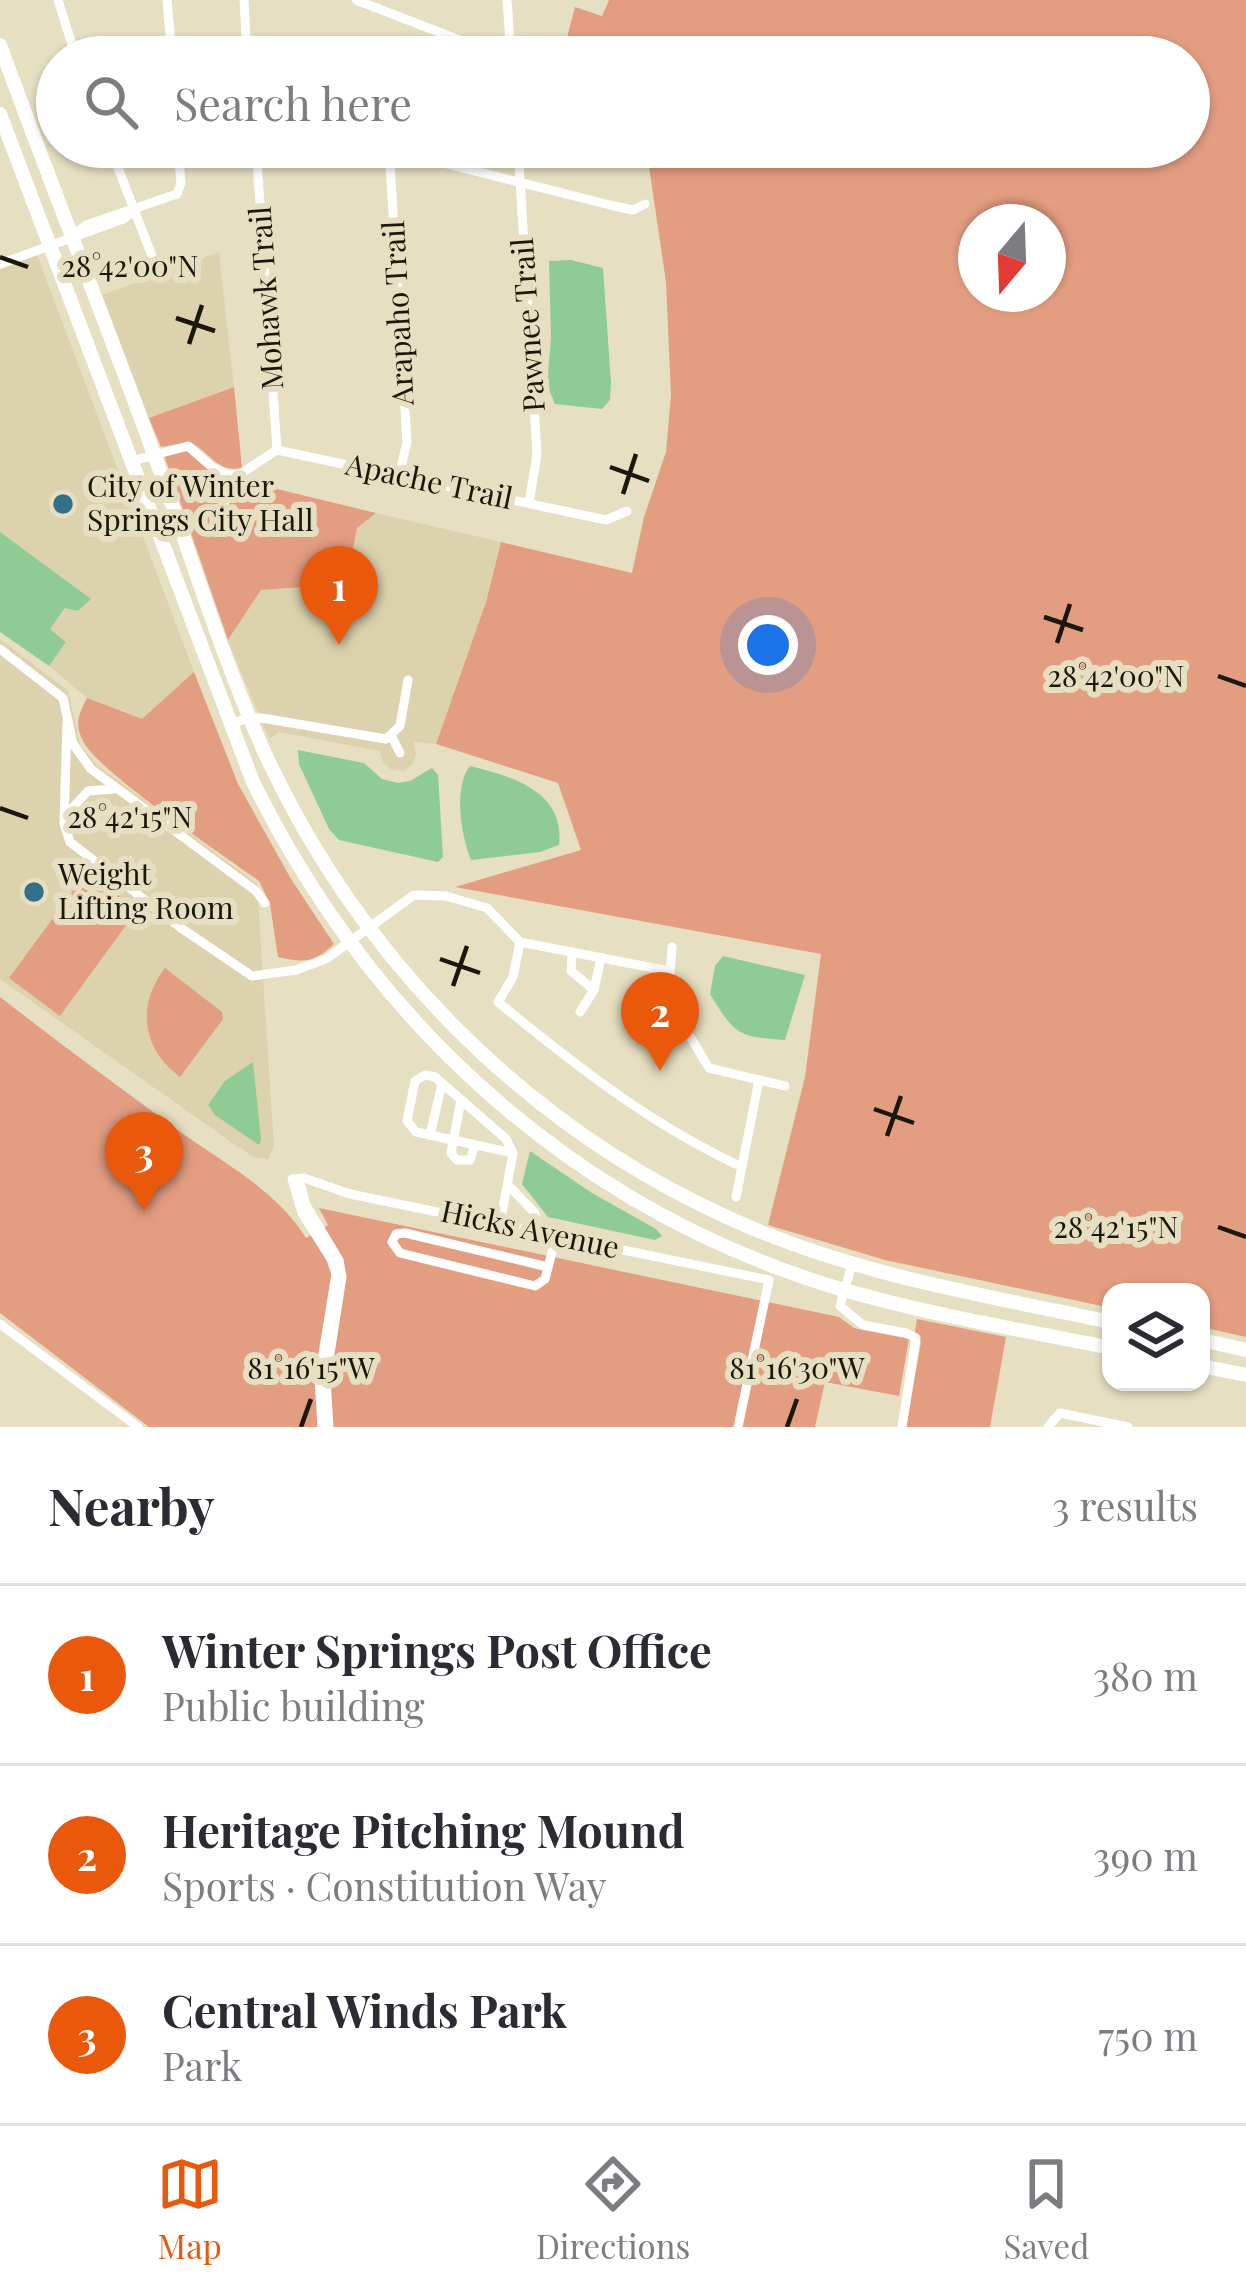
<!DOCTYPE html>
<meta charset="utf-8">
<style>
:root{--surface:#fff;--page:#f2f2f3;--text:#2b2b33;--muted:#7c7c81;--line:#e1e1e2;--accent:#ea580c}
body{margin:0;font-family:"Playfair Display",serif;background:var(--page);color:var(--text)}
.controls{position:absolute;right:36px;bottom:36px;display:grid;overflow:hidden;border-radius:24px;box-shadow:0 3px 9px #0004}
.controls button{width:108px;height:108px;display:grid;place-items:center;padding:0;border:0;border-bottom:3px solid var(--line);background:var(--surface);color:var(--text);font:60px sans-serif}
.compass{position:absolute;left:958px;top:204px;width:108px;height:108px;border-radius:50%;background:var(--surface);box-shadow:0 3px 9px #0004;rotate:199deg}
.you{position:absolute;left:768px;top:645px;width:42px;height:42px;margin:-30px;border:9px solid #fff;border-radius:50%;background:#1a73e8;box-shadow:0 0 0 18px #1a73e833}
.badge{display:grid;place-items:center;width:78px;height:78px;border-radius:50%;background:var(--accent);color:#fff;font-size:39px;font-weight:700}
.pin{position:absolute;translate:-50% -99px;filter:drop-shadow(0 3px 6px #0008)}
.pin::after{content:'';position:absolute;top:63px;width:42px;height:36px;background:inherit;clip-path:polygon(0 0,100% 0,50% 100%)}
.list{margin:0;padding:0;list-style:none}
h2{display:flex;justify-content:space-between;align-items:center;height:156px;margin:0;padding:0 48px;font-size:51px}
h2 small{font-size:39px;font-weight:400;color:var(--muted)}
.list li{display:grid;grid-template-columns:78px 1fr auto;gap:36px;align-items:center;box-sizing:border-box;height:180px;padding:0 48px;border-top:3px solid var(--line)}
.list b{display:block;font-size:45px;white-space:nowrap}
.list p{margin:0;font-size:39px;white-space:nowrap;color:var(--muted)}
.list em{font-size:39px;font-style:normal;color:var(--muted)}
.icon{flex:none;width:66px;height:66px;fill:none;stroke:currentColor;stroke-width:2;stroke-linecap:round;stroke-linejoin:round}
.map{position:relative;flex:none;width:1246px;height:1427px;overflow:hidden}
.search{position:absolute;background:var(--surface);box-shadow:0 3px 9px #0004;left:36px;right:36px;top:36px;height:132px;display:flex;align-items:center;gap:30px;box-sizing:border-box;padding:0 42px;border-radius:66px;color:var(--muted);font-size:45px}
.sheet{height:696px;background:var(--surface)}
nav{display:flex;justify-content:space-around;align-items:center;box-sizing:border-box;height:168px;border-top:3px solid var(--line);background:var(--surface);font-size:33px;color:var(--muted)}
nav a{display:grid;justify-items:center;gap:6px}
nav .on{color:var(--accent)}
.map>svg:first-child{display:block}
</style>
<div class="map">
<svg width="1246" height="1427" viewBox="0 0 1246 1427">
<rect width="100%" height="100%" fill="#e7dfc1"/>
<g fill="#dcd2ad">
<polygon points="219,252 234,387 149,418 102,295"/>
<polygon points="37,255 194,672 142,720 87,698 49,666 66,642 50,629 66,608 78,611 90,599 0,532 0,270"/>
<polygon points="376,513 501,542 486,602 436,744 414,742 416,754 412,765 403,771 392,770 383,763 380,751 279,732 269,739 228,641 261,590 346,584 357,528"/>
<polygon points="0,639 68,691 80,745 97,765 257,884 274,1147 268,1159 254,1157 234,1144 0,979"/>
</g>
<g fill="#e39d81" fill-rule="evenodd">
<path d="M 609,0 L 1246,0 L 1246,1337 L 1201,1327 L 1201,1292 L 1111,1292 L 1111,1308 L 885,1260 L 768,1225 L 805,1077 L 821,954 L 455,887 L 581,850 L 558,783 L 436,744 L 486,602 L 501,542 L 632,573 L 644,517 L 666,452 L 671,395 L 666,282 L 648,160 L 601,147 L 1189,147 L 1189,57 L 562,57 L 575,7 L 602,16 ZM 976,222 L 1048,222 L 1048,294 L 976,294 Z"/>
<path d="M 234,387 L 242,468 C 217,473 210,452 190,442 L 161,447 L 149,418 Z"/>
<polygon points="187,451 210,471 230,479 220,504 226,507 238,479 243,477 244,481 376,513 357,528 346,584 261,590 228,640 164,455"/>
<path d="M 194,672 L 238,784 L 291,879 L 334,944 C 314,963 304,963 278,957 L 270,904 L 259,881 C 225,856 97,771 83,741 C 74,724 79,714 87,698 L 142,719 Z"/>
<polygon points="87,872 137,910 60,1016 9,978"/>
<path d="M 165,968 L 222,1012 L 223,1019 L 180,1077 C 142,1049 136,1005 165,968 Z"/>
<path d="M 0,997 C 59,1043 119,1087 179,1131 C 225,1164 276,1190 306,1238 L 328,1225 L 319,1208 L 839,1317 L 854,1328 L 909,1339 L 899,1396 L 825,1382 L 815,1427 L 149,1427 L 0,1313 Z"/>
<polygon points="917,1319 1006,1337 990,1427 906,1427 921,1342 915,1332"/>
</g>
<g fill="#8fcc95">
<polygon points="571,260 603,268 611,383 610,400 602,409 555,404 547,385 551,337 549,261"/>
<polygon points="0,532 91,599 78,611 65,608 50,629 66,642 49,666 0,632"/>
<polygon points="298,750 364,763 382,779 398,783 410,781 432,768 438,775 443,857 438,862 339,840 329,829 299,764"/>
<path d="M 470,766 C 511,776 565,791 559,845 L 540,852 L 471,860 C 461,836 453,787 470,766 Z"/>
<path d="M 723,956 L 805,975 L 785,1040 C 738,1037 735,1035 710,994 L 715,966 Z"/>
<polygon points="253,1062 261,1140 259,1145 215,1115 208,1105 225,1081"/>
<polygon points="530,1151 592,1193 656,1229 662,1236 655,1240 548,1217 522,1184"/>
</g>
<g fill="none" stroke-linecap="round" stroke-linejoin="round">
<g stroke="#fff" stroke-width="9">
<polyline points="58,0 76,57"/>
<polyline points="167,0 172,57"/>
<polyline points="244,0 247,57"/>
<polyline points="356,0 470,44 510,46"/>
<polyline points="507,0 511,57"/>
<polyline points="110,147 157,269"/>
<polyline points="256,147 277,450"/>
<polyline points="380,147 614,206 633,210 645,204"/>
<polyline points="518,147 537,455 529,503"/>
<polyline points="389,149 407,442 399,475"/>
<polyline points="72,236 86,225 177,194 181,183 178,147"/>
<polyline points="0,264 123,219 134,211"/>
<polyline points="132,461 188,446 212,467 229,475 240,474 277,450 606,520 627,511"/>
<polyline points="225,502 236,475"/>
<polyline points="0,649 63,698 73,744 91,769 256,891 265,903"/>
<polyline points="67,723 64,824 70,842 181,928 252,976 296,970 326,959 414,895 446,896 487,908 520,942 669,971"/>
<polyline points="229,725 250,717 268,719 386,739 400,726 408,680"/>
<polyline points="392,737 400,753"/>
<polyline points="65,816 88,791 114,789"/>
<path d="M 520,942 L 513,977 L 498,1002 C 575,1065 651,1125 742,1167"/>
<polyline points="672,947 668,1000 709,1068 785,1086"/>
<polyline points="572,952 571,971 594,990"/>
<polyline points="580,1012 594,990 601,958"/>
<polyline points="461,1100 451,1153 457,1160 470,1160 475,1145"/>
<polyline points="430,1135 442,1084"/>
<polyline points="301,1186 306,1205 339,1260 342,1277 326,1379 329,1427"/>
<polyline points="509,1186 535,1213 535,1231"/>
<polyline points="736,1197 759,1080"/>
<polyline points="500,1224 513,1153 506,1139 435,1077 425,1075 415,1081 407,1121 416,1132 513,1153"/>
<polyline points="852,1264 840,1306 863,1325 906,1333 916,1338 902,1427"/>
<path d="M 548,1267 L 405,1233 L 396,1234 L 392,1242 L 400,1253 L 535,1286 L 545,1279 C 549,1265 552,1250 557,1235"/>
<polyline points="0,1324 138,1427"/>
<polyline points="322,1427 319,1378 336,1274 331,1259 302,1213 292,1179 304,1178 350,1194 769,1280 738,1427"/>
<polyline points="1048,1427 1060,1413 1128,1427"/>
</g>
<g stroke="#fff" stroke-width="14">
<path d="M 0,45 C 50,183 105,319 155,457 C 191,554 221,655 263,749 C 357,956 524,1126 731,1219 C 852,1274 982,1295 1111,1322"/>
<path d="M 0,114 L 253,782 C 374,1027 579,1212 844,1290 C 931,1315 1022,1330 1111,1348"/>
<polyline points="1201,1340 1246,1350"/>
<polyline points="1201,1366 1246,1375"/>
</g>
</g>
<path fill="none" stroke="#1a170c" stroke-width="4.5" d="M 0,257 L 28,267M 176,318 L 215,331M 189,344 L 202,305M 610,467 L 649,481M 623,494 L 636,454M 1044,617 L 1083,630M 1057,643 L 1070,604M 1218,676 L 1246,686M 0,808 L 28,818M 440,959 L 480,973M 453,986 L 467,946M 874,1109 L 914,1123M 887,1136 L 901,1096M 1218,1227 L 1246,1237M 301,1427 L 311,1399M 787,1427 L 797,1399"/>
<g fill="#347188" stroke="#e7dfc1" stroke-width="4.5">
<circle cx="63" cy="504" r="12"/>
<circle cx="34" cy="892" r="12"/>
</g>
<g text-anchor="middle" stroke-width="12" stroke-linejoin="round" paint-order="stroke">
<g font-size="30" fill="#1a170c" stroke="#e7dfc1">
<text transform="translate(267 298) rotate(-94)" y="10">Mohawk Trail</text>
<text transform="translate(399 313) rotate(-93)" y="10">Arapaho Trail</text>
<text transform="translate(529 325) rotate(-94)" y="10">Pawnee Trail</text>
<text transform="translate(429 482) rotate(12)" y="10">Apache Trail</text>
<text transform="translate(530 1230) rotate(12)" y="10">Hicks Avenue</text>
</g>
<g font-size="30" fill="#1a170c" stroke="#e7dfc1" text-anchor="start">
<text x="87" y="497">City of Winter<tspan x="87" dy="34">Springs City Hall</tspan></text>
<text x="58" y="885">Weight<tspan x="58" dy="34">Lifting Room</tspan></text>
</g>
</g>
<g font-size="30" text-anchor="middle" fill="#1a170c" stroke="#e7dfc1" stroke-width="12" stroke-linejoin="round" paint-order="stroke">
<text x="130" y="277">28°42'00"N</text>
<text x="1116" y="687">28°42'00"N</text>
<text x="130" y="828">28°42'15"N</text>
<text x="1116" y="1238">28°42'15"N</text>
<text x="311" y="1379">81°16'15"W</text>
<text x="797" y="1379">81°16'30"W</text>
</g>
</svg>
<div class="controls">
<button><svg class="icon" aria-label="layers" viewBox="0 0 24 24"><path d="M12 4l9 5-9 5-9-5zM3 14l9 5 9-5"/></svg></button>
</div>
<svg class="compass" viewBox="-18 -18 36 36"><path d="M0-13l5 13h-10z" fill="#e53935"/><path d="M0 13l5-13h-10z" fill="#7c7c81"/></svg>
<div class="you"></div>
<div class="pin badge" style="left:339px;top:645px">1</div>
<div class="pin badge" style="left:660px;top:1071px">2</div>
<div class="pin badge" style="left:144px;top:1211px">3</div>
<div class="search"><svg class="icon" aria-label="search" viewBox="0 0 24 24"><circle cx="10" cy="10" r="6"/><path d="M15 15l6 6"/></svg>Search here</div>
</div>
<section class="sheet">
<h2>Nearby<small>3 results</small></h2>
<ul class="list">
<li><span class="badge">1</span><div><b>Winter Springs Post Office</b><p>Public building</p></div><em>380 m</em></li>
<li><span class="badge">2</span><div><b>Heritage Pitching Mound</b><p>Sports · Constitution Way</p></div><em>390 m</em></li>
<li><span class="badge">3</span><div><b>Central Winds Park</b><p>Park</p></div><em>750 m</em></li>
</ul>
</section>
<nav>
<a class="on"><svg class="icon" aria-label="map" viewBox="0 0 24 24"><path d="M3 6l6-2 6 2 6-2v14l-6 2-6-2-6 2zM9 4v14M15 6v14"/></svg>Map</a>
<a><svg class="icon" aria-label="directions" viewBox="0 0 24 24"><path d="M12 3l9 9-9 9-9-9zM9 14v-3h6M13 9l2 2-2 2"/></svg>Directions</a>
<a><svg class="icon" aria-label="saved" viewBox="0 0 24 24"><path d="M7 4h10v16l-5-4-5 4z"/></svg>Saved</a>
</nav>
